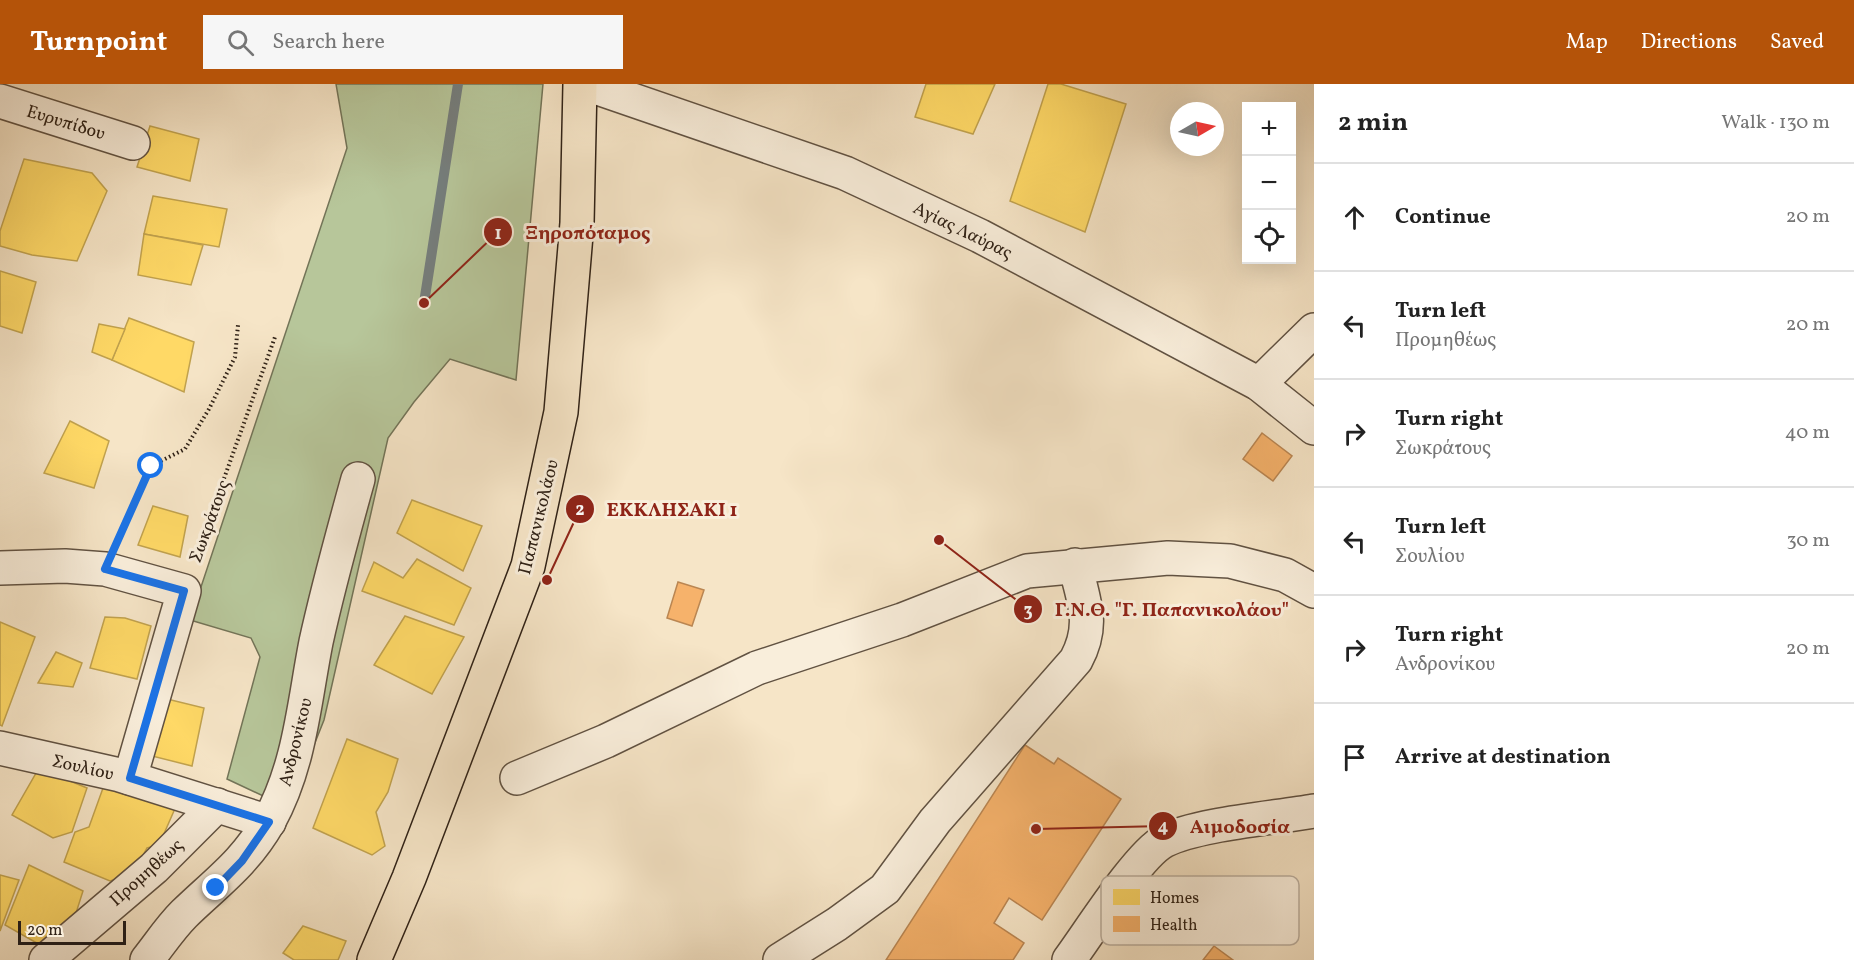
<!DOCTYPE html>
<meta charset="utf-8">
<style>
:root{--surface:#fff;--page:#f6f6f6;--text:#222;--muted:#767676;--line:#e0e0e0;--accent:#b45309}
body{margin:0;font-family:Vollkorn,serif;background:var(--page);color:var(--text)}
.controls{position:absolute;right:18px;top:18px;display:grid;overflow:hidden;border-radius:0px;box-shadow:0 6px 24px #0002}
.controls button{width:54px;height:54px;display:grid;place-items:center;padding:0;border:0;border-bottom:2px solid var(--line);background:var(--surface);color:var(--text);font:30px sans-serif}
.compass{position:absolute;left:1170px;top:18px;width:54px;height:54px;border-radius:50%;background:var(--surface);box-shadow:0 6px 24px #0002;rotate:81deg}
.scale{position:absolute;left:18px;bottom:15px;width:108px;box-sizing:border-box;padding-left:6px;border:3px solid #2f2116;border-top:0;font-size:16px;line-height:21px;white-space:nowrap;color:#2f2116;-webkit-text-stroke:4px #f9eedb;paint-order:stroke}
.stop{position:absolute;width:18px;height:18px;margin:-14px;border:4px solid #1a73e8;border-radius:50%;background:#fff}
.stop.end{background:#1a73e8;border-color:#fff;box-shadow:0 2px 6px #0008}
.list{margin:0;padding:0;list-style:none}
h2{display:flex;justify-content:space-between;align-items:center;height:78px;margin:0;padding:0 24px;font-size:26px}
h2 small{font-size:20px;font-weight:400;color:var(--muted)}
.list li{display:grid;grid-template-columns:39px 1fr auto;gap:18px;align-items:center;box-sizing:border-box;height:108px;padding:0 24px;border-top:2px solid var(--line)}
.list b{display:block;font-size:22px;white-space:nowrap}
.list p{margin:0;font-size:20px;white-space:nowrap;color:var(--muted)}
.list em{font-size:20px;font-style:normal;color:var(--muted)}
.icon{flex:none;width:33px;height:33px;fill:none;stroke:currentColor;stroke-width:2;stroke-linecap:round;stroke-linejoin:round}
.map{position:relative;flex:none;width:1314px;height:876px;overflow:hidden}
header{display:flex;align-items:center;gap:36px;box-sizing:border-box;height:84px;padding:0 30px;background:var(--accent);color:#fff}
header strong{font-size:28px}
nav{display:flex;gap:33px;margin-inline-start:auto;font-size:21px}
.search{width:420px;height:54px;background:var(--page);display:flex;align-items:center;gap:15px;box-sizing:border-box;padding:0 21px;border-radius:0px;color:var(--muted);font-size:22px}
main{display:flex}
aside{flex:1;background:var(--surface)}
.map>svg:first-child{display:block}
</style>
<header>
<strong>Turnpoint</strong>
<div class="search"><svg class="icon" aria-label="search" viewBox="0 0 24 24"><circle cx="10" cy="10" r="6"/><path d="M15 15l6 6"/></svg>Search here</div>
<nav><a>Map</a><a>Directions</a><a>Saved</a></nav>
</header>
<main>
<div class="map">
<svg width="1314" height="876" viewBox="0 0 1314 876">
<rect width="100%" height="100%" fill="#f6e5c7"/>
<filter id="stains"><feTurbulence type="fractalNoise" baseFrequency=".00333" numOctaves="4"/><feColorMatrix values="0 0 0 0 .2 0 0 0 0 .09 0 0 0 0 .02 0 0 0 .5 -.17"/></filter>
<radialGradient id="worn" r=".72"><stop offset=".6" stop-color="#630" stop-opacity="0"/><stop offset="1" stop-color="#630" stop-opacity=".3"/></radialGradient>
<polygon fill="#b7c69a" stroke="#737458" stroke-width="1.5" points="336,0 543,0 516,296 450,275 414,318 388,354 324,636 289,724 227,695 260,573 251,554 190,536 347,64"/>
<g fill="#ffd966" stroke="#c1a24e" stroke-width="1.5">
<polygon points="926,0 995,0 973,50 915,33"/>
<polygon points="1048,0 1061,0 1126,20 1085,148 1010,117"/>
<polygon points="150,42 199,55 190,97 137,83"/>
<polygon points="24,75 92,89 107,107 77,177 32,171 0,162 0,147"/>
<polygon points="153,112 227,125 219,163 144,150"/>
<polygon points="144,150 203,161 191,201 138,191"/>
<polygon points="0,187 36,198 22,249 0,242"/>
<polygon points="129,234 194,258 184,308 112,276"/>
<polygon points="99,240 125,245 112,276 92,268"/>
<polygon points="70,337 109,357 94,404 44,389"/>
<polygon points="412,416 482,442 463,487 397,449"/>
<polygon points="153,422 188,432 180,473 138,461"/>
<polygon points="417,475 471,504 454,541 362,507 374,478 403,494"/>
<polygon points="405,532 464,553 432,610 374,581"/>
<polygon points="105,533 125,534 151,542 137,595 90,584"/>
<polygon points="0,538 35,553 2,642 0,641"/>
<polygon points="56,568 82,579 73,603 38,599"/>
<polygon points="163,614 204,624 192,682 152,672"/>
<polygon points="347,655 398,675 388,708 376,728 385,762 372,771 313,744"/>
<polygon points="39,684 87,704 72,748 53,754 12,731"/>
<polygon points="107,693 177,720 159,761 147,764 133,790 110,797 64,778 75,748 89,743"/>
<polygon points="29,781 83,807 69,851 49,866 5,841"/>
<polygon points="0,791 19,796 0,847"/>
<polygon points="303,842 346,857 338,876 294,876 283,869"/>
</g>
<g fill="#f6b26b" stroke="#ba8652" stroke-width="1.5">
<polygon points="1262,349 1292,372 1273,397 1243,375"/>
<polygon points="678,498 704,506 692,542 667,534"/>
<polygon points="1025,661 1054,680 1058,674 1121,715 1042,836 1009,814 994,839 1024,859 1013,876 886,876"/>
<polygon points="1214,862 1233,876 1203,876"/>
</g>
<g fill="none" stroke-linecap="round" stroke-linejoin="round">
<polyline stroke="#757e7d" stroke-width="10" points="424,219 458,0"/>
<g stroke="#615242" stroke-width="36">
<g id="minor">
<polyline points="586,0 845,89 980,152 1259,300 1314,344"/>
<polyline points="0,17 133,59"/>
<polyline points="1259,300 1314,246"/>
<polyline points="0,484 65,482 105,485 184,507 130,694"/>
<polyline points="0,664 120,691 269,738"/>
<polyline points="517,694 606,657 757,584 902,536 1027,487 1168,474 1230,477 1285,491 1314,507"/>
<polyline points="46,876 154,784 217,721"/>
<path d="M 147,876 C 159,861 170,844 184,830 C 217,798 245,779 269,737 C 300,681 304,619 316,558 C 328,503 343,449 358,395"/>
<path d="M 780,876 L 837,840 L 885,805 L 935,737 L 1076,576 C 1095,541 1084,518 1075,481"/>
<path d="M 1069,876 C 1089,849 1138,771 1164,757 C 1197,740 1275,734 1314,727"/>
</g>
</g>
<g stroke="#2f2116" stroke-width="36">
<polyline id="major" points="374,876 409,794 528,482 561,328 577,139 580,0"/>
</g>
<g stroke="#2f2116" stroke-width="4" stroke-dasharray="1.5 3" stroke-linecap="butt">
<polyline points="119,454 151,382 185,365 209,325 235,273 238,241"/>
<polyline points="195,475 275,253"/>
</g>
<use href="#minor" stroke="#f9eedb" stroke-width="33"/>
<use href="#major" stroke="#f6e5c7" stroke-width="33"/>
</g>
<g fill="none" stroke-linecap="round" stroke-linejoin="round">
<polyline stroke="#1a73e8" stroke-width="8" points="151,382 105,485 184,507 130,694 269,738 242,777 216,804"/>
</g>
<g text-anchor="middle" stroke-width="6" stroke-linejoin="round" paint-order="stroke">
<g font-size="18" fill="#2f2116" stroke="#f9eedb">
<text transform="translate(66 38) rotate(17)" y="6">Ευρυπίδου</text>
<text transform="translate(963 146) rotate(26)" y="6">Αγίας Λαύρας</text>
<text transform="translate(538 433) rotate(-76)" y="6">Παπανικολάου</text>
<text transform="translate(209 437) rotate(-70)" y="6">Σωκράτους</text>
<text transform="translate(295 658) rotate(-76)" y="6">Ανδρονίκου</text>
<text transform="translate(83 683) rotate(13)" y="6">Σουλίου</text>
<text transform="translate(146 788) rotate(-42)" y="6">Προμηθέως</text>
</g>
</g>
<rect x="1101" y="792" width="198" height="69" rx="9" fill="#f9eedb" stroke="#bcb0a0" stroke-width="1.5"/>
<rect x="1113" y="805" width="27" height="16" fill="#ffd966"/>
<rect x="1113" y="832" width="27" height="16" fill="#f6b26b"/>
<g font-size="16" fill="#2f2116">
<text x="1150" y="819">Homes</text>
<text x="1150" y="846">Health</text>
</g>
<path fill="none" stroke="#8f2418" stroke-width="2" d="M424 219L498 148M547 496L580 425M939 456L1028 525M1036 745L1163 742"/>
<g fill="#8f2418" stroke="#f9eedb" stroke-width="2">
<circle cx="424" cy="219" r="6"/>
<circle cx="547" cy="496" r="6"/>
<circle cx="939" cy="456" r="6"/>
<circle cx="1036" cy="745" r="6"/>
<circle cx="498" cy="148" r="15"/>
<circle cx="580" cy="425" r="15"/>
<circle cx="1028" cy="525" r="15"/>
<circle cx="1163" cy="742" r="15"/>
</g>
<g font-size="18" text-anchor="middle" font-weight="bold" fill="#fff">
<text x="498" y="155">1</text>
<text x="580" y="431">2</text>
<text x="1028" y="532">3</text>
<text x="1163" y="748">4</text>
</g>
<g font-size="20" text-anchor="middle" font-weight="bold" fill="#8f2418" stroke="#f9eedb" stroke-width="6" stroke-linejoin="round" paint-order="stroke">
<text x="588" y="155">Ξηροπόταμος</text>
<text x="672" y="432">ΕΚΚΛΗΣΑΚΙ 1</text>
<text x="1172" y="532">Γ.Ν.Θ. "Γ. Παπανικολάου"</text>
<text x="1240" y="749">Αιμοδοσία</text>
</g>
<rect width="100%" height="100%" filter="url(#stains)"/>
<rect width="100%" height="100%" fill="url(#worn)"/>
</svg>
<div class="controls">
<button>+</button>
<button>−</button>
<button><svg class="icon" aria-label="locate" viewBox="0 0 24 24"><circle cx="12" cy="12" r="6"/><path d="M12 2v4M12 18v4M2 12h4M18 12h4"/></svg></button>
</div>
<svg class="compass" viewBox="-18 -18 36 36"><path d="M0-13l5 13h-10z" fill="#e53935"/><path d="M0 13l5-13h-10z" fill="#767676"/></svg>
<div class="scale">20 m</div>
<div class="stop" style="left:151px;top:382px"></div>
<div class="stop end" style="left:216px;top:804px"></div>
</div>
<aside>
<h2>2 min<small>Walk · 130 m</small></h2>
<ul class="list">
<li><svg class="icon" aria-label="ahead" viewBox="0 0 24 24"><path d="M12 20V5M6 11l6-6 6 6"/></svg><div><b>Continue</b></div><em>20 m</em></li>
<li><svg class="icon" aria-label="left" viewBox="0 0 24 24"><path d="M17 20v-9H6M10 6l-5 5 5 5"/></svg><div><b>Turn left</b><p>Προμηθέως</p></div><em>20 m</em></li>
<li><svg class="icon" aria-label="right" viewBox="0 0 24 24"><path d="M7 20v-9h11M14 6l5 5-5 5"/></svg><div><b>Turn right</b><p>Σωκράτους</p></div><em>40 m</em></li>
<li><svg class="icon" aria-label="left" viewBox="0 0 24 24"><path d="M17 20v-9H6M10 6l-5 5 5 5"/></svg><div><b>Turn left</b><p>Σουλίου</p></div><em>30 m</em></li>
<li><svg class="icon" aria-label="right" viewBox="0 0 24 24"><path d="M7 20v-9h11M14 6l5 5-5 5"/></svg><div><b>Turn right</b><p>Ανδρονίκου</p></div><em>20 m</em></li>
<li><svg class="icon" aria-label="arrive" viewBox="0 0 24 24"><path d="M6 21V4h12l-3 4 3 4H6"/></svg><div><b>Arrive at destination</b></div></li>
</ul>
</aside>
</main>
